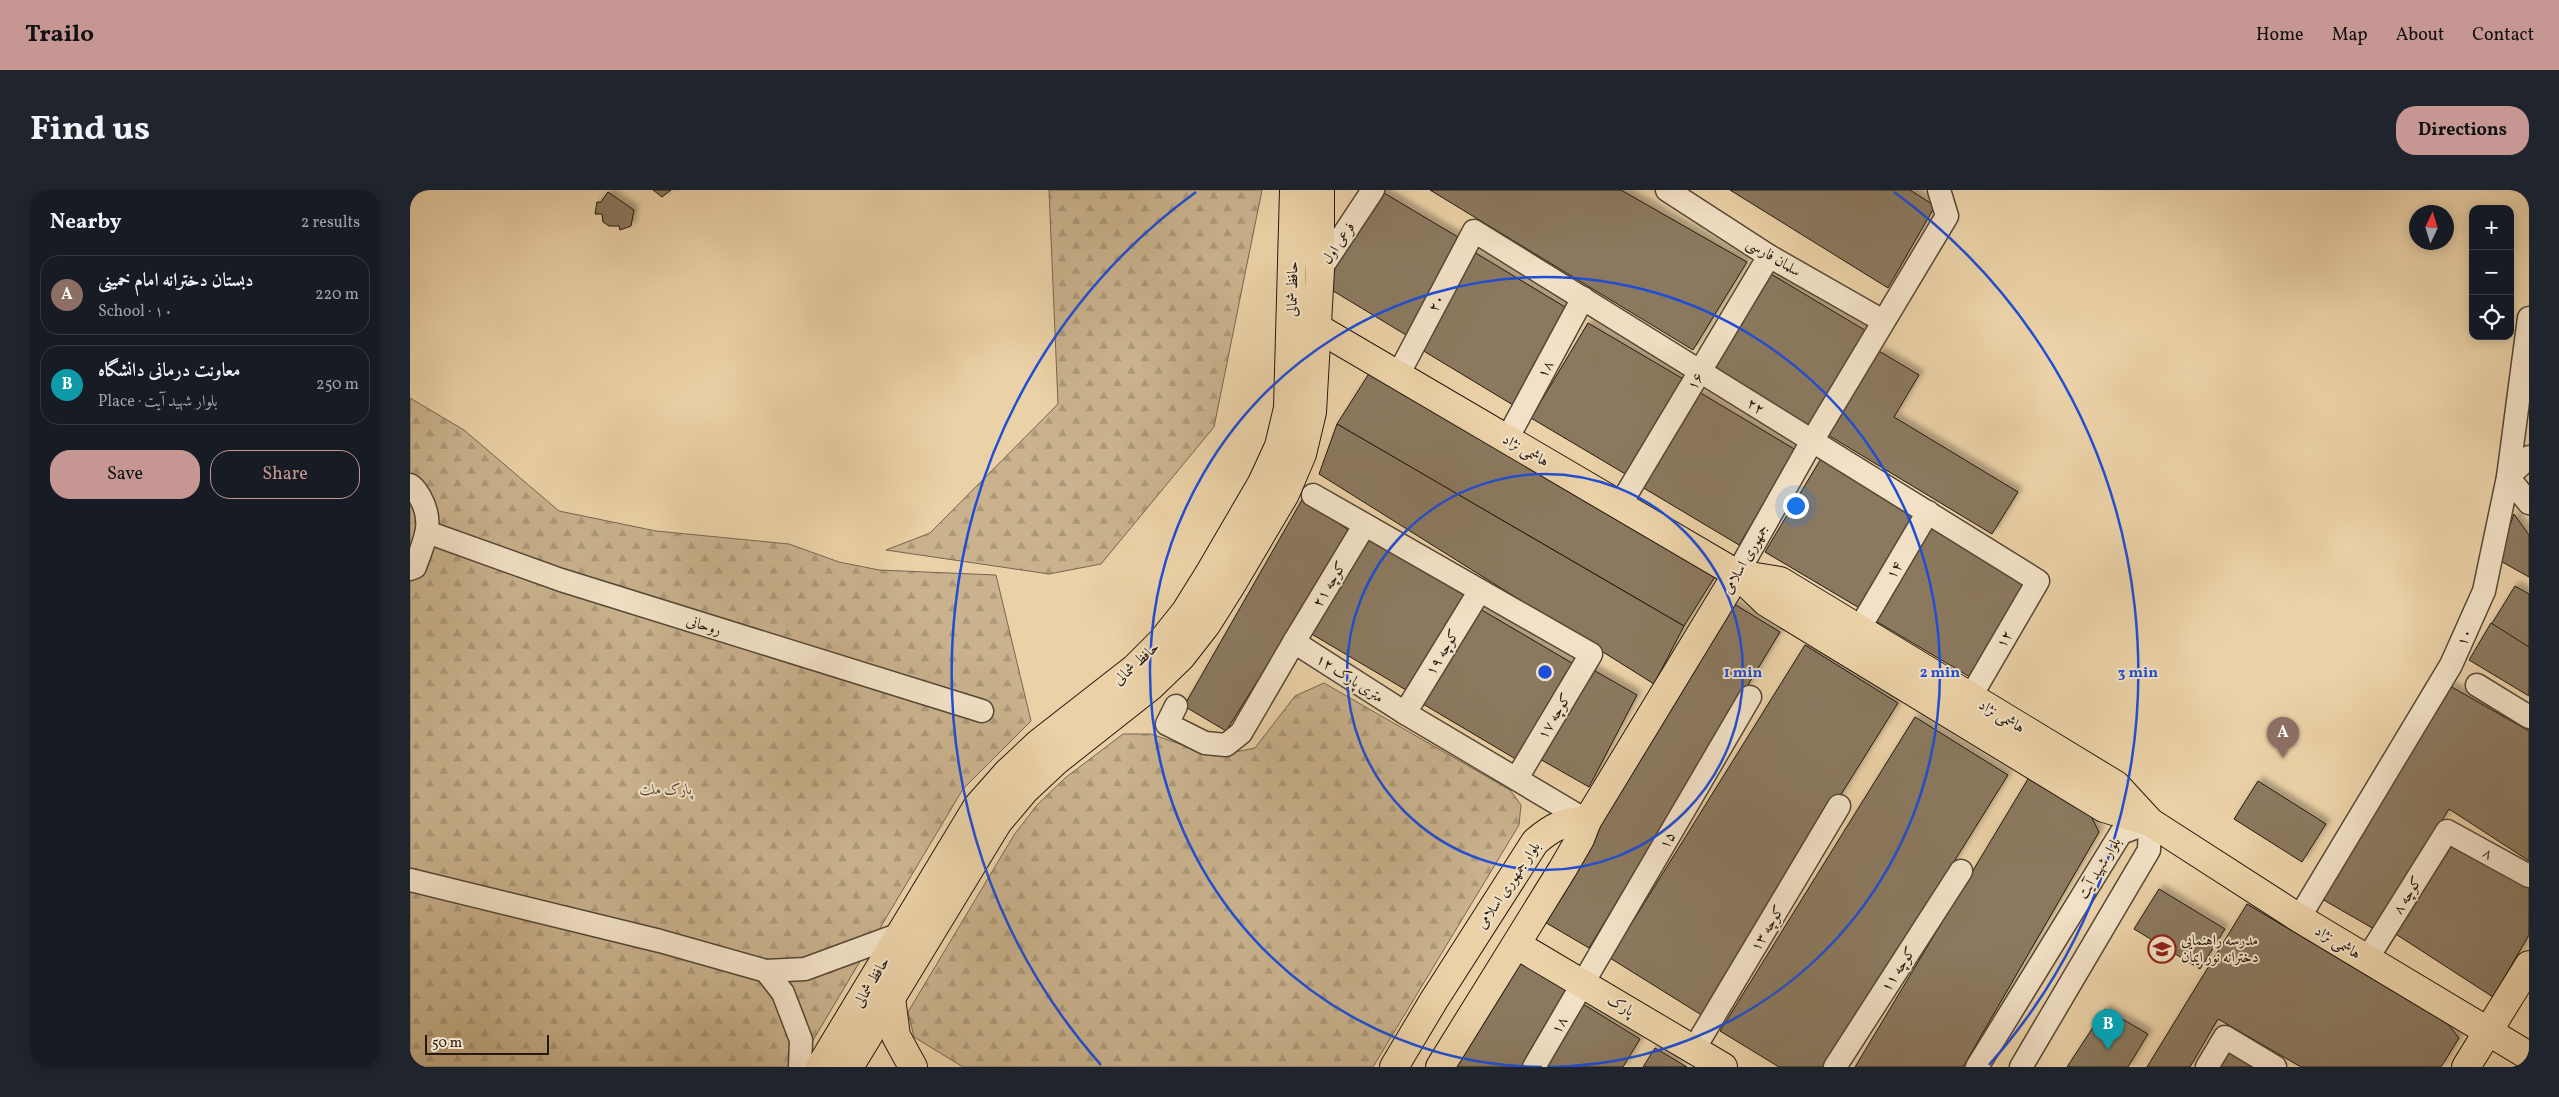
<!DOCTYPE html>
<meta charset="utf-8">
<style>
:root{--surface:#171b24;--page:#20242c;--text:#f1f3f6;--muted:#9ea1a6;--line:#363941;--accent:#c59692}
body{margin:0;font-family:Vollkorn,Amiri,serif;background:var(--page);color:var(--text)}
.controls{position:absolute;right:15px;top:15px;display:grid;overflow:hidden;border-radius:10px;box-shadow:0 2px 12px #0003}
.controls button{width:45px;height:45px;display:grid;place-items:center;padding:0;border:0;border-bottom:1px solid var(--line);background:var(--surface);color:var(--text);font:25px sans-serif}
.compass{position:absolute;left:1999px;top:15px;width:45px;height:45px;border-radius:50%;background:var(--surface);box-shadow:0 2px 12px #0003;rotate:4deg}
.scale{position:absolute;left:15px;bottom:12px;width:124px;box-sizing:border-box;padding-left:5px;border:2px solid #23190f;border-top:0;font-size:14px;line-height:18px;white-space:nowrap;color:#23190f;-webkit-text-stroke:4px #f2e1c6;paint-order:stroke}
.you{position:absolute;left:1385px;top:315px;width:18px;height:18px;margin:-12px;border:4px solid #fff;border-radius:50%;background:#1a73e8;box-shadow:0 0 0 8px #1a73e833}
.badge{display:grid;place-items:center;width:32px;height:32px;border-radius:50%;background:var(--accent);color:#fff;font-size:16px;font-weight:700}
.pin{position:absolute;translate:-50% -41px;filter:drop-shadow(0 1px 2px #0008)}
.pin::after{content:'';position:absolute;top:26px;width:18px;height:15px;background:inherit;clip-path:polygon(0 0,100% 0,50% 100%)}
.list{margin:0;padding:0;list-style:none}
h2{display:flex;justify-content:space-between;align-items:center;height:65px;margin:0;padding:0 20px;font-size:21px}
h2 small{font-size:16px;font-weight:400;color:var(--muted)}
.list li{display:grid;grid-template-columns:32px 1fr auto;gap:15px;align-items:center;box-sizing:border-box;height:80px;margin:0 10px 10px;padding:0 10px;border:1px solid var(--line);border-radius:20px}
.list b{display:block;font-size:19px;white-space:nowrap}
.list p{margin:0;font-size:16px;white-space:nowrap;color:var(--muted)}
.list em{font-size:16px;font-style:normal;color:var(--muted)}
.actions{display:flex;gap:10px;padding:15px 20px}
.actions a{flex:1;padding:11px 0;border:1px solid var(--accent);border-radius:20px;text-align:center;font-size:18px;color:var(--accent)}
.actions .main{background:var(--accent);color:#111}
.icon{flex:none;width:28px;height:28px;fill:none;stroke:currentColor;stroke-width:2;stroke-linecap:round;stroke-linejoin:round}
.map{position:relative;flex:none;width:2119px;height:877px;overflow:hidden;border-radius:20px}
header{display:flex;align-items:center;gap:30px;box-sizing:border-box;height:70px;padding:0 25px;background:var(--accent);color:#111}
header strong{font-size:24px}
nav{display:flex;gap:28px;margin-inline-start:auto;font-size:18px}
.intro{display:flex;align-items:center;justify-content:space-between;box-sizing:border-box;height:120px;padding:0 30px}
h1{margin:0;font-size:35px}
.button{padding:12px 22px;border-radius:20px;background:var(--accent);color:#111;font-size:18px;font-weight:700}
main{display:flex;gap:30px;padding:0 30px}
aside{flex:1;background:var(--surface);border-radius:20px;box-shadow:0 2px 12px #0003}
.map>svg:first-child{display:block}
</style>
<header>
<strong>Trailo</strong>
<nav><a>Home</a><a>Map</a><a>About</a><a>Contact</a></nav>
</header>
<div class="intro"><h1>Find us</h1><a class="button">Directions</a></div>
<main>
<aside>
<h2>Nearby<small>2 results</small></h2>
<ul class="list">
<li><span class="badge" style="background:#8d6e63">A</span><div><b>دبستان دخترانه امام خمینی</b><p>School · ۱۰</p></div><em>220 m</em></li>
<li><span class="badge" style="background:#0f9aa8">B</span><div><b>معاونت درمانی دانشگاه</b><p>Place · بلوار شهید آیت</p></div><em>250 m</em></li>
</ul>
<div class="actions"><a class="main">Save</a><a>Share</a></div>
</aside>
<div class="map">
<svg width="2119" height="877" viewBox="0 0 2119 877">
<defs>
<pattern id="forest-firs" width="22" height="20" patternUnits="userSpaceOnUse" patternTransform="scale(1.25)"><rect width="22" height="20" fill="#c9b28d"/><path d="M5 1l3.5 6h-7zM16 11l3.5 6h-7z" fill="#ac9878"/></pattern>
<filter id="shadow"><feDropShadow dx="4.5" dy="-4.5" stdDeviation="2.5" flood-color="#0004"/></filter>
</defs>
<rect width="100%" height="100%" fill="#ebd1a7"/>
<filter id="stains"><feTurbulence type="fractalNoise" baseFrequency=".004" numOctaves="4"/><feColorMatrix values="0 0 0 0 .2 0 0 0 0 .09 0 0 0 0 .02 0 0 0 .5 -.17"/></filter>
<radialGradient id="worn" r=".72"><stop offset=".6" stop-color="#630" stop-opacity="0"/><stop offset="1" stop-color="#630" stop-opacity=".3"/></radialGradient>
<g fill="url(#forest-firs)" stroke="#76664e">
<polygon points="639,0 852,0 804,237 691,374 639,384 476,360 520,343 648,214"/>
<polygon points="0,208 54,240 149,321 246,341 379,354 429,372 469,380 586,385 621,531 553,599 387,877 0,877"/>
<polygon points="914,493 1100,600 1111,615 1109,635 963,877 553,877 504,847 498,822 604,645 627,615 655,588 713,544 741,544 793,562 820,563 845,558 885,506"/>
</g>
<g fill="#8b795e" stroke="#23190f" filter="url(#shadow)">
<polygon points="243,0 261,0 252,7"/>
<polygon points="969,0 1063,56 1006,151 910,93"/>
<polygon points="1020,0 1211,0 1337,72 1283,160"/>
<polygon points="1320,0 1500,0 1525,16 1478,98"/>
<polygon points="198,2 224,20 221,36 210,40 209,36 199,36 193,32 192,24 185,24 187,12 191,12"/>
<polygon points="1064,62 1160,120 1103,215 1007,157"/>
<polygon points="1361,84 1458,142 1400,236 1304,179"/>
<polygon points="1178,133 1275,190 1217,285 1121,228"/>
<polygon points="1469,161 1509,185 1484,227 1608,302 1582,344 1418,245"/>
<polygon points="960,182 1306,385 1274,436 927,234"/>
<polygon points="1289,202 1386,260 1329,355 1232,297"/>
<polygon points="927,234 1274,436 1244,494 909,284"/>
<polygon points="1412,267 1508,324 1451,419 1355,362"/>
<polygon points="893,308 941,342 816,541 774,516"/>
<polygon points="2104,324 2119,345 2119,387 2087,369"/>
<polygon points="1521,335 1617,392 1560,487 1464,430"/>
<polygon points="957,348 1054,405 996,500 900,443"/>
<polygon points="2105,396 2119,404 2119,458 2081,435"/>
<polygon points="1321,412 1370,442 1179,758 1133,731"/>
<polygon points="1070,419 1167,476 1109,571 1013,514"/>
<polygon points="2081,433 2119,457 2119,506 2059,470"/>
<polygon points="1395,455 1488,513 1293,826 1200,768"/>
<polygon points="1180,478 1227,505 1179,597 1128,568"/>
<polygon points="2040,496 2119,541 2119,671 2039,619 1964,739 1912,709"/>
<polygon points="1505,527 1598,585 1416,877 1369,877 1310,841"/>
<polygon points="1621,584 1677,618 1689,642 1553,877 1445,877"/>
<polygon points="1848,591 1916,634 1892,672 1824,629"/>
<polygon points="2038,650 2119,694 2119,745 2083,807 1981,741"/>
<polygon points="1749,699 1815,739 1790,779 1724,739"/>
<polygon points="1837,714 2038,834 2049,848 2031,877 1891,877 1808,829 1780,877 1737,877"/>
<polygon points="1103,765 1161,799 1113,877 1035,877"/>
<polygon points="1173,814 1230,849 1213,877 1135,877"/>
<polygon points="1695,819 1738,844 1718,877 1657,877"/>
<polygon points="1245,858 1277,877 1233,877"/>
<polygon points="1819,862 1844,877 1810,877"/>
</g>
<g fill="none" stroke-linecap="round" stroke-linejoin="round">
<g stroke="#554735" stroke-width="25">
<g id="minor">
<polyline points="1257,0 1359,66 1473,131"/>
<polyline points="910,80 963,0"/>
<polyline points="988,185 1064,41 1628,391 1561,506"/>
<polyline points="1097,249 1173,108"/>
<polyline points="2119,267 2098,287 2119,313"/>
<path d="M 0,295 C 5,298 7,302 10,307 C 25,333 14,351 5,377 L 0,379"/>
<polyline points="903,305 1181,464 1107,588"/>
<polyline points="1210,315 1359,66"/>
<polyline points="17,342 151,390 572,521"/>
<polyline points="1327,384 1402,251 1537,26 1529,0"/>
<polyline points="1449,439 1518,322"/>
<polyline points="884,452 954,336"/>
<polyline points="2067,495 2119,527"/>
<polyline points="766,516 757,534 795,553 816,555 831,543 884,452 995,523 1177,631"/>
<polyline points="995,523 1069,402"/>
<polyline points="0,690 250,751 356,781 395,779 490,744"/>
<polyline points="1889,728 2041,475 2074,401 2098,287 2119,128"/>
<polyline points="1957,769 2037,641 2119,686"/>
<polyline points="356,781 373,803 391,850 390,877"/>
<polyline points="1284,859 1429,616"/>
<polyline points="1124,877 1340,507"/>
<polyline points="1425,877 1551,681"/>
<polyline points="1567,877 1711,643 1740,632 1739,660 1611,877"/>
<polyline points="1797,877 1815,847 1865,877"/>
</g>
</g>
<g stroke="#23190f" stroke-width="30">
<g id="major">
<polyline points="906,137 1327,384 1356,412 1694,618 1740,632"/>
<polyline points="1327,384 1370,391 1706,595 1740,632 1889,728 2119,866"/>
<polyline points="1107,755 1313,877"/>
<polyline points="481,808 486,846 503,877"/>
<polyline points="410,877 567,617 597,583 629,553 725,478 752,451 776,421 799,384 852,293 869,256 878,218 884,0"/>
<polyline points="439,877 588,632 615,600 646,571 741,496 771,467 796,435 820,397 875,304 892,264 902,222 910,80 910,0"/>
<path d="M 984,877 L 1024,810 L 1125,652 C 1142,637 1154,631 1177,631"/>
<polyline points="1030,877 1152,680 1170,649 1177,631 1327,384"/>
<polyline points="2056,877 2119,775"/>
</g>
</g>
<use href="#minor" stroke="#f2e1c6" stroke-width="22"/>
<use href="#major" stroke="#ebd1a7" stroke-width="28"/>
</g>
<g fill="none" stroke="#1d4ed8" stroke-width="2.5">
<circle cx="1135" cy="482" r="198"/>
<path d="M1132 877A395 395 0 1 1 1138 877"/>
<path d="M691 875A593 593 0 0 1 786 2M1484 2A593 593 0 0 1 1579 875"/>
</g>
<defs>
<g id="school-ring" transform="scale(1.4375)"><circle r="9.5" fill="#f2e1c6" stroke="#8f2418" stroke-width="1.5"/><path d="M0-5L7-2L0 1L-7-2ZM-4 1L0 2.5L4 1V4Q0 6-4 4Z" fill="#8f2418"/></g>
</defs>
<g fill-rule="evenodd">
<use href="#school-ring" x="1752" y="759"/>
</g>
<g text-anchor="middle" stroke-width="4" stroke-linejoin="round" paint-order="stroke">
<g font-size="15" fill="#23190f" stroke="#f2e1c6">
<text transform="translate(928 53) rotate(-56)" y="5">فرعی اول</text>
<text transform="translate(1364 67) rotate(31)" y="5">سلمان فارسی</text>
<text transform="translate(882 99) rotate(-89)" y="5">حافظ شمالی</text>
<text transform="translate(1026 113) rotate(-62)" y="5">۲۰</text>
<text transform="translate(1135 179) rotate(-62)" y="5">۱۸</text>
<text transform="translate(1285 191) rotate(-59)" y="5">۱۶</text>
<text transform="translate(1346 216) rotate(32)" y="5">۲۲</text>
<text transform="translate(1116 260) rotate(30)" y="5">هاشمی نژاد</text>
<text transform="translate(1335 369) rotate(-60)" y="5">جمهوری اسلامی</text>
<text transform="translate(1484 380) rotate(-59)" y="5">۱۴</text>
<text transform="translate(919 394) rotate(-59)" y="5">کوچه ۲۱</text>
<text transform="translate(294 435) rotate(17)" y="5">روحانی</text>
<text transform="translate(2054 447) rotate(-66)" y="5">۱۰</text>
<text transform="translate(1594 449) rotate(-60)" y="5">۱۲</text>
<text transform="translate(1032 462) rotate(-59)" y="5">کوچه ۱۹</text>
<text transform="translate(726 473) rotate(-42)" y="5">حافظ شمالی</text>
<text transform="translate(940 488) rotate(33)" y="5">۱۲ متری پارک</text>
<text transform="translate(1144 526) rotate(-59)" y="5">کوچه ۱۷</text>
<text transform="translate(1592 526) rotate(31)" y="5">هاشمی نژاد</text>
<text transform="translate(1257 650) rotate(-60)" y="5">۱۵</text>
<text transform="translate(2078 663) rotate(29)" y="5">۸</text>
<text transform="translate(1689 678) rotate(-59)" y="5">بلوار شهید آیت</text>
<text transform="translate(1098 695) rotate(-56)" y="5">بلوار جمهوری اسلامی</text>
<text transform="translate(1997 705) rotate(-58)" y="5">کوچه ۸</text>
<text transform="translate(1357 738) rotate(-59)" y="5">کوچه ۱۳</text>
<text transform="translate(1928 752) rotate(31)" y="5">هاشمی نژاد</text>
<text transform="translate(1488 779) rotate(-57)" y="5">کوچه ۱۱</text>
<text transform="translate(461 792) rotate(-59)" y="5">حافظ شمالی</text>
<text transform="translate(1211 815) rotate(31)" y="5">پارک</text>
<text transform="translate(1149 835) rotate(-60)" y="5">۱۸</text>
</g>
<g font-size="15" font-style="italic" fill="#554735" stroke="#f2e1c6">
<text x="256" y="604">پارک ملت</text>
</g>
<g font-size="15" fill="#23190f" stroke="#f2e1c6" text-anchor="start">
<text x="1771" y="755">مدرسه راهنمایی<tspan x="1771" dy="17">دخترانه نور ایمان</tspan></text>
</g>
</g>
<circle cx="1135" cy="482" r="8" fill="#1d4ed8" stroke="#f2e1c6" stroke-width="2.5"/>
<g font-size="15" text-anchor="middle" font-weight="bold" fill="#1d4ed8" stroke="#f2e1c6" stroke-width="4" stroke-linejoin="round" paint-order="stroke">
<text x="1333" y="487">1 min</text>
<text x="1530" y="487">2 min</text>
<text x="1728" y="487">3 min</text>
</g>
<rect width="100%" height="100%" filter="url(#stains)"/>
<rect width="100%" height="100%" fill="url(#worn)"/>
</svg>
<div class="controls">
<button>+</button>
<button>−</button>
<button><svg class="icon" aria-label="locate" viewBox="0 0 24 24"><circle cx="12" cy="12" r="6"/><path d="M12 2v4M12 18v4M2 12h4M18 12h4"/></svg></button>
</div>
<svg class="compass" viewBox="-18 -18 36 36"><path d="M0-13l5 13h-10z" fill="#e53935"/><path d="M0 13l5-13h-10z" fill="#9ea1a6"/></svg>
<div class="scale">50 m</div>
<div class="you"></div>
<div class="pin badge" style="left:1873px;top:568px;background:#8d6e63">A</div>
<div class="pin badge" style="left:1698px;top:860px;background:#0f9aa8">B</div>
</div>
</main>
